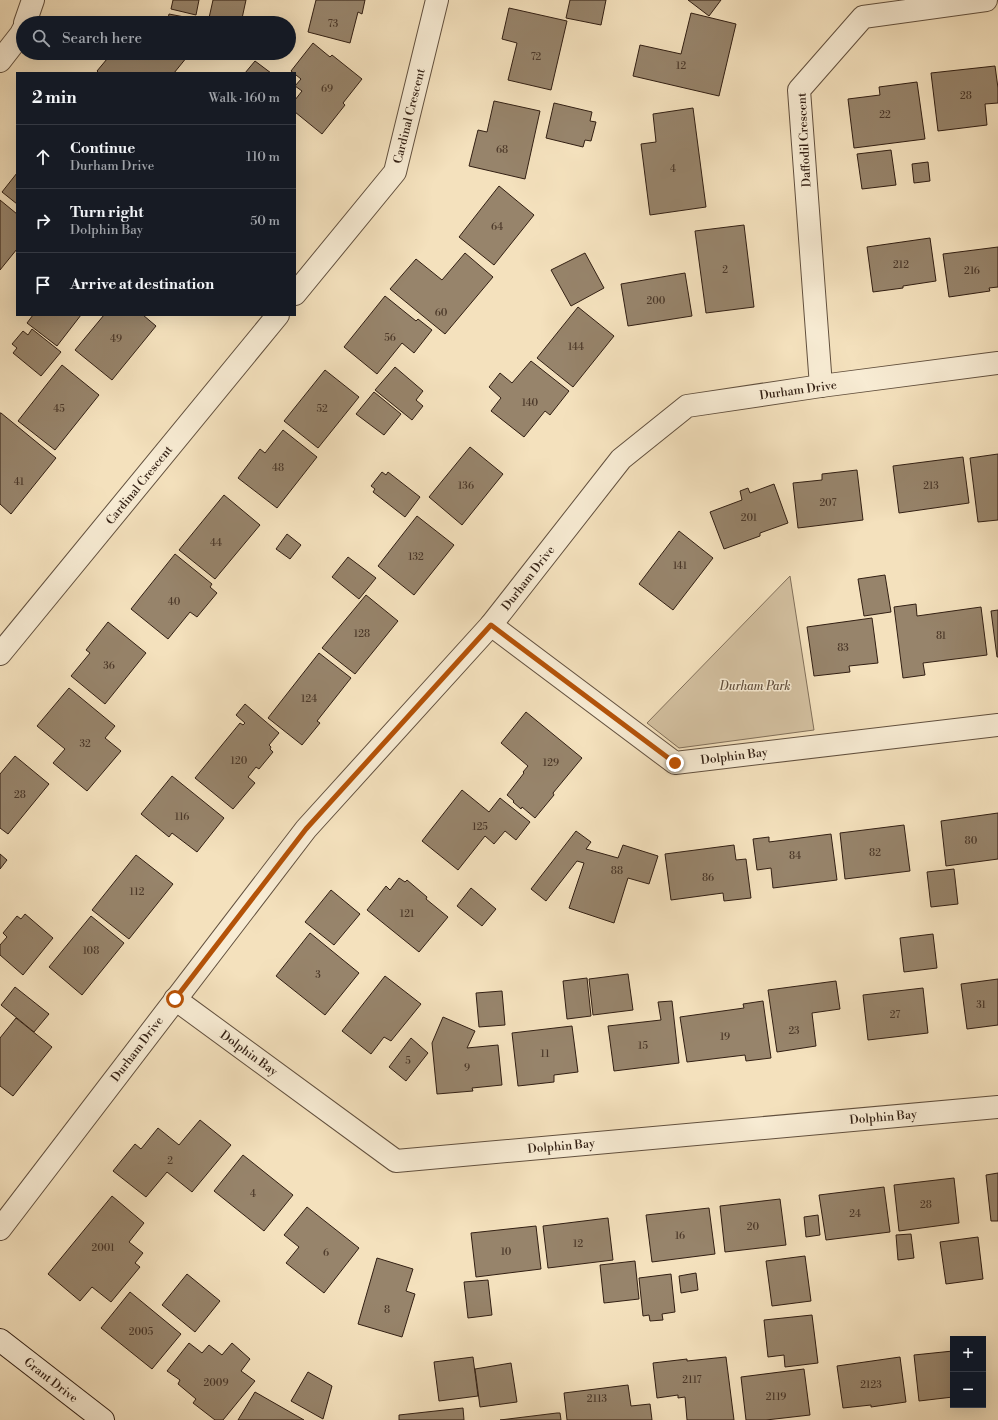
<!DOCTYPE html>
<meta charset="utf-8">
<style>
:root{--surface:#171b24;--page:#242831;--text:#f1f3f6;--muted:#9ea1a6;--line:#363941}
body{margin:0;font-family:"Libre Bodoni",serif;background:var(--page);color:var(--text)}
.controls{position:absolute;right:12px;bottom:12px;display:grid;overflow:hidden;border-radius:0px;box-shadow:0 4px 16px #0002}
.controls button{width:36px;height:36px;display:grid;place-items:center;padding:0;border:0;border-bottom:1px solid var(--line);background:var(--surface);color:var(--text);font:20px sans-serif}
.stop{position:absolute;width:12px;height:12px;margin:-9px;border:3px solid #b45309;border-radius:50%;background:#fff}
.stop.end{background:#b45309;border-color:#fff;box-shadow:0 1px 4px #0008}
.list{margin:0;padding:0;list-style:none}
h2{display:flex;justify-content:space-between;align-items:center;height:52px;margin:0;padding:0 16px;font-size:17px}
h2 small{font-size:13px;font-weight:400;color:var(--muted)}
.list li{display:grid;grid-template-columns:26px 1fr auto;gap:12px;align-items:center;box-sizing:border-box;height:64px;padding:0 16px;border-top:1px solid var(--line)}
.list b{display:block;font-size:15px;white-space:nowrap}
.list p{margin:0;font-size:13px;white-space:nowrap;color:var(--muted)}
.list em{font-size:13px;font-style:normal;color:var(--muted)}
.icon{flex:none;width:22px;height:22px;fill:none;stroke:currentColor;stroke-width:2;stroke-linecap:round;stroke-linejoin:round}
.map{position:relative;flex:none;width:998px;height:1420px;overflow:hidden}
.search{position:absolute;background:var(--surface);box-shadow:0 4px 16px #0002;left:16px;top:16px;width:280px;height:44px;display:flex;align-items:center;gap:10px;box-sizing:border-box;padding:0 14px;border-radius:22px;color:var(--muted);font-size:15px}
.panel{position:absolute;background:var(--surface);box-shadow:0 4px 16px #0002;left:16px;top:72px;width:280px;height:244px;border-radius:0px}
.map>svg:first-child{display:block}
</style>
<div class="map">
<svg width="998" height="1420" viewBox="0 0 998 1420">
<rect width="100%" height="100%" fill="#f4e1bd"/>
<filter id="stains"><feTurbulence type="fractalNoise" baseFrequency=".005" numOctaves="4"/><feColorMatrix values="0 0 0 0 .2 0 0 0 0 .09 0 0 0 0 .02 0 0 0 .5 -.17"/></filter>
<radialGradient id="worn" r=".72"><stop offset=".6" stop-color="#630" stop-opacity="0"/><stop offset="1" stop-color="#630" stop-opacity=".3"/></radialGradient>
<polygon fill="#d3c0a0" stroke="#82705a" points="790,576 814,730 679,748 647,723"/>
<g fill="#97846b" stroke="#321f13">
<polygon points="173,0 199,0 196,15 171,9"/>
<polygon points="213,0 246,0 241,23 232,23 209,18"/>
<polygon points="316,0 365,0 362,14 358,12 350,43 308,32"/>
<polygon points="570,0 606,0 601,25 566,18"/>
<polygon points="688,0 721,0 709,16"/>
<polygon points="509,8 567,21 551,90 508,80 517,43 502,39"/>
<polygon points="691,13 736,24 719,96 633,76 640,45 681,54"/>
<polygon points="169,14 210,22 210,23 167,23"/>
<polygon points="313,43 330,57 332,55 362,79 343,103 345,105 322,134 295,112 295,100 302,91 295,86 301,79 291,71"/>
<polygon points="112,53 182,53 187,57 174,73 99,73 97,71"/>
<polygon points="255,61 271,73 245,73"/>
<polygon points="995,66 998,88 998,103 985,104 987,125 938,131 931,73"/>
<polygon points="917,82 925,139 854,148 848,99 880,95 879,87"/>
<polygon points="494,101 540,111 525,179 469,166 478,130 487,132"/>
<polygon points="554,103 592,112 590,121 596,122 591,141 585,140 583,147 546,138"/>
<polygon points="693,108 706,207 650,215 641,144 656,142 653,114"/>
<polygon points="891,150 896,185 862,189 857,154"/>
<polygon points="928,162 930,181 914,183 912,164"/>
<polygon points="17,173 17,204 2,192"/>
<polygon points="499,186 534,215 494,265 459,237"/>
<polygon points="0,200 17,214 17,249 0,270"/>
<polygon points="744,225 754,307 706,313 695,231"/>
<polygon points="930,238 936,281 903,286 903,288 873,292 867,247"/>
<polygon points="998,247 998,287 989,288 990,291 949,297 943,254"/>
<polygon points="465,253 493,277 445,334 390,289 416,259 442,280"/>
<polygon points="585,253 604,288 571,306 551,270"/>
<polygon points="685,273 692,316 628,326 621,284"/>
<polygon points="385,296 416,321 418,319 432,330 414,353 402,343 377,374 344,347"/>
<polygon points="578,307 614,336 573,387 537,358"/>
<polygon points="33,315 81,315 57,346 27,323"/>
<polygon points="104,315 143,315 156,326 112,380 75,350"/>
<polygon points="32,329 61,352 41,376 13,353 17,348 12,344 23,331 28,335"/>
<polygon points="531,361 569,391 550,415 545,411 524,437 491,411 501,398 489,387 500,373 512,383"/>
<polygon points="62,365 99,395 55,450 18,421"/>
<polygon points="395,367 423,391 416,400 423,406 412,420 375,390"/>
<polygon points="325,370 359,397 318,448 284,421"/>
<polygon points="374,392 401,414 384,435 356,414"/>
<polygon points="0,413 1,413 56,458 11,514 0,504"/>
<polygon points="283,430 317,457 277,508 238,478 260,449 265,453"/>
<polygon points="470,447 503,474 462,525 429,497"/>
<polygon points="998,454 998,520 978,522 970,458"/>
<polygon points="963,457 969,503 899,513 893,466"/>
<polygon points="857,470 863,520 798,528 793,483 822,480 822,474"/>
<polygon points="382,472 386,475 388,472 420,497 405,517 373,492 375,489 371,486"/>
<polygon points="774,484 788,523 760,533 760,536 724,549 710,512 742,500 740,491 748,488 750,493"/>
<polygon points="224,495 260,525 215,579 179,550"/>
<polygon points="417,516 454,545 414,595 378,566"/>
<polygon points="679,531 713,558 673,610 639,584"/>
<polygon points="287,534 301,545 290,559 276,549"/>
<polygon points="175,554 212,584 210,587 217,593 197,617 190,612 168,639 131,609"/>
<polygon points="348,557 376,578 359,599 332,577"/>
<polygon points="885,575 891,612 864,616 858,579"/>
<polygon points="366,595 398,621 355,674 322,648"/>
<polygon points="916,604 917,616 981,607 987,655 923,663 925,675 903,678 894,607"/>
<polygon points="998,610 998,657 997,657 991,611"/>
<polygon points="872,618 878,663 849,666 850,672 814,676 807,627"/>
<polygon points="108,622 146,653 105,704 71,676 90,653 86,650"/>
<polygon points="319,653 351,678 317,721 320,723 302,745 268,718"/>
<polygon points="69,688 115,726 105,738 121,751 87,791 53,763 65,749 37,726"/>
<polygon points="245,704 279,733 269,745 271,747 270,749 273,752 259,769 256,767 248,777 255,783 233,809 195,778 240,723 243,725 245,723 236,715"/>
<polygon points="526,712 582,758 553,793 554,795 535,818 522,807 521,809 513,802 514,801 507,795 524,773 523,772 528,766 501,743"/>
<polygon points="15,756 49,784 8,834 0,828 0,774"/>
<polygon points="172,776 224,818 197,852 172,833 169,837 141,814"/>
<polygon points="462,790 489,812 500,798 530,822 516,840 505,831 494,844 485,836 458,870 422,841"/>
<polygon points="998,813 998,859 946,866 941,821"/>
<polygon points="904,825 910,871 845,879 840,833"/>
<polygon points="576,831 591,842 586,849 618,858 623,845 658,856 649,884 628,878 614,923 569,908 584,863 577,861 546,901 531,889"/>
<polygon points="831,834 837,880 773,888 771,868 757,870 753,839 769,837 769,842"/>
<polygon points="734,845 736,860 746,859 751,898 724,901 723,893 671,900 665,854"/>
<polygon points="0,854 7,860 0,869"/>
<polygon points="136,855 173,884 129,939 92,910"/>
<polygon points="954,869 958,904 931,907 927,872"/>
<polygon points="399,878 405,882 407,880 427,897 426,899 448,917 419,952 367,910 386,886 390,890"/>
<polygon points="471,888 496,909 482,926 457,906"/>
<polygon points="331,890 360,914 334,945 305,922"/>
<polygon points="25,914 53,938 23,975 0,955 0,945 7,937 3,933 17,916 21,919"/>
<polygon points="91,916 124,943 82,995 49,967"/>
<polygon points="310,933 359,973 325,1015 276,976"/>
<polygon points="933,934 937,968 904,972 900,938"/>
<polygon points="628,974 633,1010 593,1015 589,979"/>
<polygon points="385,976 421,1004 391,1041 384,1037 371,1054 342,1031"/>
<polygon points="587,978 591,1016 567,1019 563,981"/>
<polygon points="998,979 998,1025 967,1029 961,984"/>
<polygon points="836,981 840,1009 812,1013 816,1046 777,1052 768,990"/>
<polygon points="15,987 49,1014 34,1032 1,1005"/>
<polygon points="923,988 928,1033 868,1040 863,995"/>
<polygon points="502,991 505,1025 479,1027 476,993"/>
<polygon points="672,1001 679,1063 614,1071 608,1026 661,1020 658,1002"/>
<polygon points="763,1001 771,1058 746,1061 745,1055 687,1062 680,1017 744,1008 743,1004"/>
<polygon points="443,1017 475,1031 467,1048 498,1045 502,1085 472,1088 473,1091 437,1094 432,1043"/>
<polygon points="16,1018 52,1047 13,1096 0,1086 0,1038"/>
<polygon points="572,1026 578,1072 554,1075 554,1082 518,1086 512,1033"/>
<polygon points="411,1038 428,1053 406,1081 389,1067"/>
<polygon points="200,1120 231,1145 192,1192 167,1172 146,1197 113,1171 135,1144 141,1149 158,1128 179,1145"/>
<polygon points="243,1155 293,1195 264,1231 214,1191"/>
<polygon points="998,1173 998,1221 991,1221 986,1175"/>
<polygon points="954,1178 959,1223 899,1231 894,1185"/>
<polygon points="884,1187 890,1232 826,1240 819,1195"/>
<polygon points="112,1196 144,1223 129,1242 143,1253 135,1263 140,1267 111,1302 92,1287 80,1301 48,1274"/>
<polygon points="780,1199 786,1245 725,1252 720,1206"/>
<polygon points="307,1207 359,1248 324,1293 286,1263 299,1247 284,1235"/>
<polygon points="709,1208 715,1254 652,1262 646,1215"/>
<polygon points="818,1215 820,1235 806,1237 804,1217"/>
<polygon points="608,1218 613,1260 548,1268 543,1226"/>
<polygon points="536,1226 541,1269 476,1277 471,1233"/>
<polygon points="911,1234 914,1258 898,1260 896,1235"/>
<polygon points="978,1237 983,1279 946,1284 940,1242"/>
<polygon points="805,1256 811,1301 772,1306 766,1261"/>
<polygon points="377,1258 413,1269 406,1291 415,1294 402,1337 358,1324"/>
<polygon points="635,1261 639,1299 604,1303 600,1265"/>
<polygon points="696,1273 698,1290 681,1293 679,1276"/>
<polygon points="187,1274 220,1301 195,1332 162,1305"/>
<polygon points="671,1274 675,1312 662,1314 663,1320 650,1321 649,1315 643,1316 639,1278"/>
<polygon points="488,1280 492,1315 468,1318 464,1282"/>
<polygon points="130,1292 181,1334 152,1369 101,1328"/>
<polygon points="812,1315 818,1363 785,1367 784,1355 768,1357 764,1320"/>
<polygon points="189,1343 202,1353 209,1345 222,1355 232,1343 250,1359 241,1371 255,1381 223,1420 215,1420 193,1403 196,1399 178,1384 180,1380 167,1371"/>
<polygon points="953,1351 953,1397 919,1401 914,1355"/>
<polygon points="473,1357 478,1396 439,1401 434,1362"/>
<polygon points="726,1357 734,1420 687,1420 685,1397 678,1398 678,1395 657,1398 653,1363 687,1359 687,1361"/>
<polygon points="900,1357 906,1402 871,1407 871,1405 843,1408 837,1366"/>
<polygon points="511,1363 517,1402 480,1407 475,1369"/>
<polygon points="804,1369 810,1415 766,1420 746,1420 741,1377"/>
<polygon points="308,1372 332,1386 323,1419 291,1401"/>
<polygon points="628,1385 631,1406 650,1404 652,1420 567,1420 564,1393"/>
<polygon points="255,1392 304,1420 238,1420"/>
<polygon points="463,1408 464,1420 399,1420 399,1415"/>
<polygon points="557,1413 560,1413 561,1420 500,1420"/>
</g>
<g fill="none" stroke-linecap="round" stroke-linejoin="round">
<g stroke="#62503e" stroke-width="24">
<g id="street">
<polyline points="25,23 33,0"/>
<polyline points="0,61 21,34 23,30"/>
<polyline points="295,294 395,172 437,0"/>
<polyline points="821,386 799,90 863,17 986,0"/>
<polyline points="491,625 675,763 998,725"/>
<polyline points="0,654 278,315"/>
<polyline points="175,999 396,1161 998,1107"/>
<polyline points="0,1229 306,829 491,625 621,459 687,406 821,386 998,363"/>
</g>
</g>
<g stroke="#321f13" stroke-width="24">
<polyline id="secondary" points="0,1340 103,1420"/>
</g>
<use href="#street" stroke="#f8ecd4" stroke-width="22"/>
<use href="#secondary" stroke="#f8ecd4" stroke-width="22"/>
</g>
<g fill="none" stroke-linecap="round" stroke-linejoin="round">
<polyline stroke="#b45309" stroke-width="5" points="175,999 306,829 491,625 675,763"/>
</g>
<g text-anchor="middle" stroke-width="3" stroke-linejoin="round" paint-order="stroke">
<g font-size="10" fill="#4b3829">
<text x="333" y="27">73</text>
<text x="536" y="60">72</text>
<text x="681" y="69">12</text>
<text x="327" y="92">69</text>
<text x="966" y="99">28</text>
<text x="885" y="118">22</text>
<text x="502" y="153">68</text>
<text x="673" y="172">4</text>
<text x="497" y="230">64</text>
<text x="901" y="268">212</text>
<text x="725" y="273">2</text>
<text x="972" y="274">216</text>
<text x="656" y="304">200</text>
<text x="441" y="316">60</text>
<text x="390" y="341">56</text>
<text x="116" y="342">49</text>
<text x="576" y="350">144</text>
<text x="530" y="406">140</text>
<text x="59" y="412">45</text>
<text x="322" y="412">52</text>
<text x="278" y="471">48</text>
<text x="19" y="485">41</text>
<text x="466" y="489">136</text>
<text x="931" y="489">213</text>
<text x="828" y="506">207</text>
<text x="749" y="521">201</text>
<text x="216" y="546">44</text>
<text x="416" y="560">132</text>
<text x="680" y="569">141</text>
<text x="174" y="605">40</text>
<text x="362" y="637">128</text>
<text x="941" y="639">81</text>
<text x="843" y="651">83</text>
<text x="109" y="669">36</text>
<text x="309" y="702">124</text>
<text x="85" y="747">32</text>
<text x="239" y="764">120</text>
<text x="551" y="766">129</text>
<text x="20" y="798">28</text>
<text x="182" y="820">116</text>
<text x="480" y="830">125</text>
<text x="971" y="844">80</text>
<text x="875" y="856">82</text>
<text x="795" y="859">84</text>
<text x="617" y="874">88</text>
<text x="708" y="881">86</text>
<text x="137" y="895">112</text>
<text x="407" y="917">121</text>
<text x="91" y="954">108</text>
<text x="318" y="978">3</text>
<text x="981" y="1008">31</text>
<text x="895" y="1018">27</text>
<text x="794" y="1034">23</text>
<text x="725" y="1040">19</text>
<text x="643" y="1049">15</text>
<text x="545" y="1057">11</text>
<text x="408" y="1064">5</text>
<text x="467" y="1071">9</text>
<text x="170" y="1164">2</text>
<text x="253" y="1197">4</text>
<text x="926" y="1208">28</text>
<text x="855" y="1217">24</text>
<text x="753" y="1230">20</text>
<text x="680" y="1239">16</text>
<text x="578" y="1247">12</text>
<text x="103" y="1251">2001</text>
<text x="506" y="1255">10</text>
<text x="326" y="1256">6</text>
<text x="387" y="1313">8</text>
<text x="141" y="1335">2005</text>
<text x="692" y="1383">2117</text>
<text x="216" y="1386">2009</text>
<text x="871" y="1388">2123</text>
<text x="776" y="1400">2119</text>
<text x="597" y="1402">2113</text>
</g>
<g font-size="12" fill="#321f13" stroke="#f8ecd4">
<text transform="translate(409 116) rotate(-76)" y="4">Cardinal Crescent</text>
<text transform="translate(804 140) rotate(-93)" y="4">Daffodil Crescent</text>
<text transform="translate(798 390) rotate(-8)" y="4">Durham Drive</text>
<text transform="translate(139 485) rotate(-51)" y="4">Cardinal Crescent</text>
<text transform="translate(528 578) rotate(-52)" y="4">Durham Drive</text>
<text transform="translate(734 756) rotate(-7)" y="4">Dolphin Bay</text>
<text transform="translate(137 1049) rotate(-53)" y="4">Durham Drive</text>
<text transform="translate(249 1053) rotate(36)" y="4">Dolphin Bay</text>
<text transform="translate(883 1117) rotate(-5)" y="4">Dolphin Bay</text>
<text transform="translate(561 1146) rotate(-5)" y="4">Dolphin Bay</text>
<text transform="translate(51 1380) rotate(38)" y="4">Grant Drive</text>
</g>
<g font-size="12" font-style="italic" fill="#624f3d" stroke="#f8ecd4">
<text x="755" y="690">Durham Park</text>
</g>
</g>
<rect width="100%" height="100%" filter="url(#stains)"/>
<rect width="100%" height="100%" fill="url(#worn)"/>
</svg>
<div class="controls">
<button>+</button>
<button>−</button>
</div>
<div class="stop" style="left:175px;top:999px"></div>
<div class="stop end" style="left:675px;top:763px"></div>
<div class="search"><svg class="icon" aria-label="search" viewBox="0 0 24 24"><circle cx="10" cy="10" r="6"/><path d="M15 15l6 6"/></svg>Search here</div>
<section class="panel">
<h2>2 min<small>Walk · 160 m</small></h2>
<ul class="list">
<li><svg class="icon" aria-label="ahead" viewBox="0 0 24 24"><path d="M12 20V5M6 11l6-6 6 6"/></svg><div><b>Continue</b><p>Durham Drive</p></div><em>110 m</em></li>
<li><svg class="icon" aria-label="right" viewBox="0 0 24 24"><path d="M7 20v-9h11M14 6l5 5-5 5"/></svg><div><b>Turn right</b><p>Dolphin Bay</p></div><em>50 m</em></li>
<li><svg class="icon" aria-label="arrive" viewBox="0 0 24 24"><path d="M6 21V4h12l-3 4 3 4H6"/></svg><div><b>Arrive at destination</b></div></li>
</ul>
</section>
</div>
